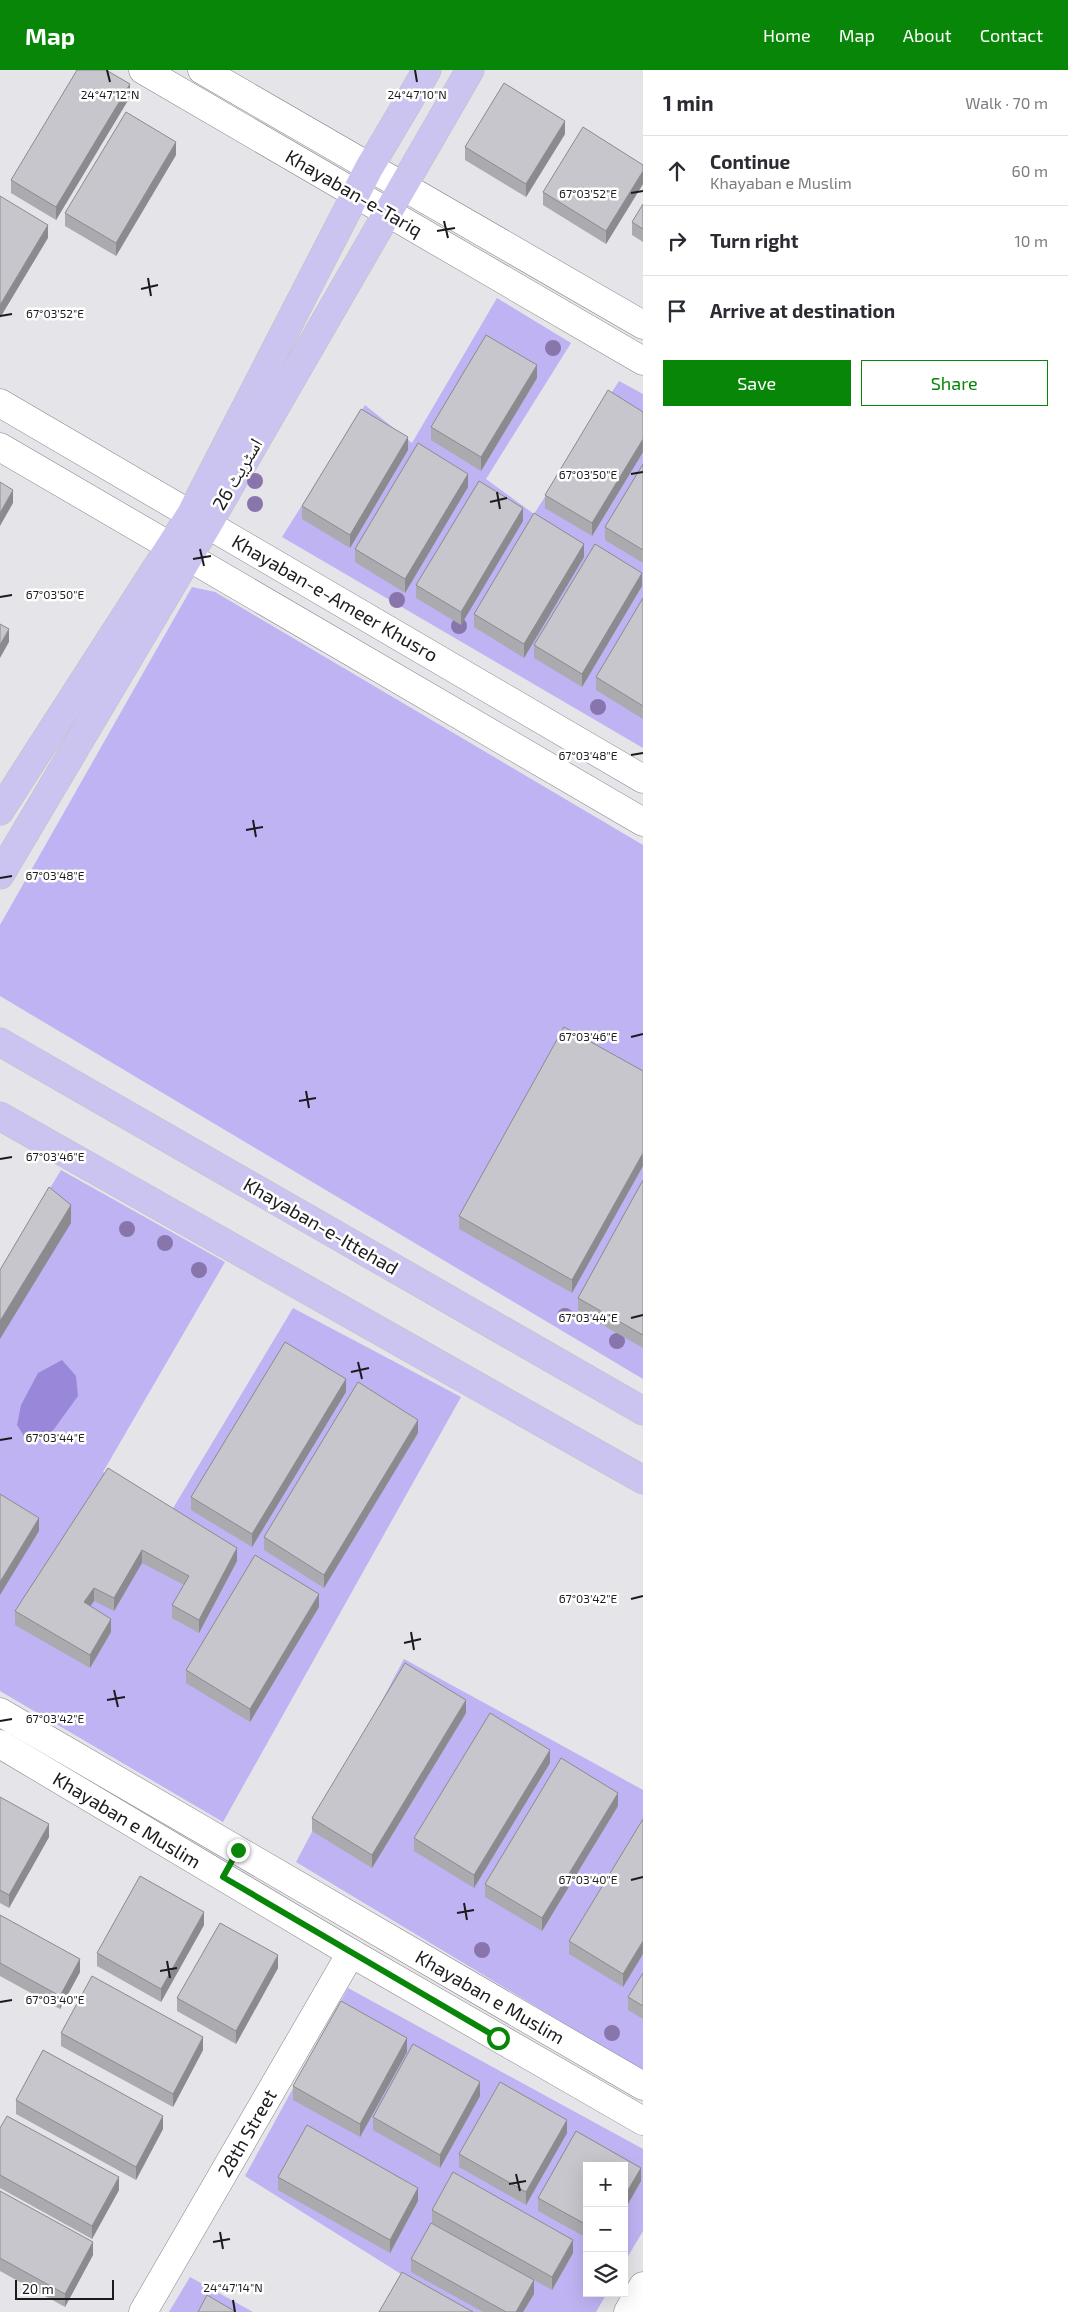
<!DOCTYPE html>
<meta charset="utf-8">
<style>
:root{--surface:#fff;--page:#f7f7f7;--text:#2b2b33;--muted:#7c7c81;--line:#e1e1e2;--accent:#088608}
body{margin:0;font-family:"Exo 2","Noto Naskh Arabic",sans-serif;background:var(--page);color:var(--text)}
.controls{position:absolute;right:15px;bottom:15px;display:grid;overflow:hidden;border-radius:0px;box-shadow:0 5px 20px #0002}
.controls button{width:45px;height:45px;display:grid;place-items:center;padding:0;border:0;border-bottom:1px solid var(--line);background:var(--surface);color:var(--text);font:25px sans-serif}
.scale{position:absolute;left:15px;bottom:12px;width:99px;box-sizing:border-box;padding-left:5px;border:2px solid #1b1b1d;border-top:0;font-size:14px;line-height:18px;white-space:nowrap;color:#1b1b1d;-webkit-text-stroke:4px #fff;paint-order:stroke}
.stop{position:absolute;width:15px;height:15px;margin:-11px;border:4px solid #088608;border-radius:50%;background:#fff}
.stop.end{background:#088608;border-color:#fff;box-shadow:0 1px 5px #0008}
.list{margin:0;padding:0;list-style:none}
h2{display:flex;justify-content:space-between;align-items:center;height:65px;margin:0;padding:0 20px;font-size:21px}
h2 small{font-size:16px;font-weight:400;color:var(--muted)}
.list li{display:grid;grid-template-columns:32px 1fr auto;gap:15px;align-items:center;box-sizing:border-box;height:70px;padding:0 20px;border-top:1px solid var(--line)}
.list b{display:block;font-size:19px;white-space:nowrap}
.list p{margin:0;font-size:16px;white-space:nowrap;color:var(--muted)}
.list em{font-size:16px;font-style:normal;color:var(--muted)}
.actions{display:flex;gap:10px;padding:15px 20px}
.actions a{flex:1;padding:11px 0;border:1px solid var(--accent);border-radius:0px;text-align:center;font-size:18px;color:var(--accent)}
.actions .main{background:var(--accent);color:#fff}
.icon{flex:none;width:28px;height:28px;fill:none;stroke:currentColor;stroke-width:2;stroke-linecap:round;stroke-linejoin:round}
.map{position:relative;flex:none;width:643px;height:2242px;overflow:hidden}
header{display:flex;align-items:center;gap:30px;box-sizing:border-box;height:70px;padding:0 25px;background:var(--accent);color:#fff}
header strong{font-size:24px}
nav{display:flex;gap:28px;margin-inline-start:auto;font-size:18px}
main{display:flex}
aside{flex:1;background:var(--surface)}
.map>svg:first-child{display:block}
</style>
<header>
<strong>Map</strong>
<nav><a>Home</a><a>Map</a><a>About</a><a>Contact</a></nav>
</header>
<main>
<div class="map">
<svg width="643" height="2242" viewBox="0 0 643 2242">
<rect width="100%" height="100%" fill="#e4e4e9"/>
<g fill="#bfb3f3">
<polygon points="497,228 571,273 486,409 534,444 619,311 643,324 643,678 282,467 365,335 412,373"/>
<polygon points="192,517 215,522 643,775 643,1309 0,926 0,855"/>
<polygon points="61,1100 225,1192 103,1402 172,1440 293,1238 461,1327 223,1752 0,1621 0,1201"/>
<polygon points="404,1589 643,1720 643,2001 296,1792"/>
<polygon points="348,1918 643,2079 643,2161 624,2193 624,2096 587,2096 587,2223 607,2223 596,2242 380,2242 401,2204 245,2106"/>
<polygon points="190,2207 253,2242 169,2242"/>
</g>
<polygon fill="#9988da" points="62,1290 76,1306 78,1326 49,1366 29,1374 17,1355 21,1335 38,1303"/>
<g fill="none" stroke-linecap="round" stroke-linejoin="round">
<g stroke="#85848a" stroke-width="29">
<g id="minor">
<polyline points="143,0 643,291"/>
<polyline points="202,0 643,255"/>
<polyline points="0,333 643,709"/>
<polyline points="0,377 643,752"/>
<polyline points="0,1642 643,2016"/>
<polyline points="0,1674 351,1883 643,2051"/>
<polyline points="143,2242 351,1883"/>
<polyline points="628,2242 643,2216"/>
</g>
</g>
<g stroke="#bfbfc0" stroke-width="29">
<g id="major">
<polyline points="0,741 191,444 369,98 427,0"/>
<polyline points="0,805 208,454 470,0"/>
<polyline points="0,972 643,1341"/>
<polyline points="0,1046 643,1410"/>
</g>
</g>
<use href="#minor" stroke="#fff" stroke-width="28"/>
<use href="#major" stroke="#ccc4f0" stroke-width="28"/>
</g>
<g fill="#8875ab">
<circle cx="553" cy="278" r="8"/>
<circle cx="255" cy="411" r="8"/>
<circle cx="255" cy="434" r="8"/>
<circle cx="397" cy="530" r="8"/>
<circle cx="459" cy="556" r="8"/>
<circle cx="598" cy="637" r="8"/>
<circle cx="127" cy="1159" r="8"/>
<circle cx="165" cy="1173" r="8"/>
<circle cx="199" cy="1200" r="8"/>
<circle cx="565" cy="1246" r="8"/>
<circle cx="617" cy="1271" r="8"/>
<circle cx="482" cy="1880" r="8"/>
<circle cx="612" cy="1963" r="8"/>
</g>
<g fill="#abaaaf">
<polygon points="130,27 56,150 11,123 11,110"/>
<polygon points="565,64 526,127 465,90 465,77"/>
<polygon points="176,85 116,186 65,156 65,143"/>
<polygon points="643,95 643,114 606,174 543,135 543,122"/>
<polygon points="643,134 643,172 632,165 632,152"/>
<polygon points="537,308 481,401 431,370 431,357"/>
<polygon points="643,342 643,382 592,466 545,438 545,425"/>
<polygon points="408,380 350,478 302,449 302,436"/>
<polygon points="643,394 643,493 605,470 605,457"/>
<polygon points="468,417 405,523 355,492 355,479"/>
<polygon points="523,451 461,555 416,528 416,515"/>
<polygon points="584,487 524,588 474,557 474,544"/>
<polygon points="642,516 582,617 534,588 534,575"/>
<polygon points="643,528 643,649 596,620 596,607"/>
<polygon points="643,1001 572,1223 459,1159 459,1146"/>
<polygon points="643,1110 643,1278 578,1241 578,1228"/>
<polygon points="346,1322 252,1477 191,1440 191,1427"/>
<polygon points="418,1363 324,1518 264,1480 264,1467"/>
<polygon points="108,1398 237,1491 199,1563 172,1548 172,1535 184,1515 142,1493 114,1541 94,1531 91,1536 111,1562 90,1598 15,1555 15,1541"/>
<polygon points="319,1537 250,1652 186,1613 186,1600"/>
<polygon points="466,1643 372,1798 312,1761 312,1748"/>
<polygon points="550,1693 474,1818 414,1781 414,1768"/>
<polygon points="0,1727 49,1767 9,1838 0,1833"/>
<polygon points="618,1736 542,1861 485,1827 485,1814"/>
<polygon points="643,1749 623,1917 569,1884 569,1871"/>
<polygon points="0,1845 80,1902 60,1939 0,1906"/>
<polygon points="204,1855 161,1932 97,1896 97,1883"/>
<polygon points="278,1898 236,1974 177,1941 177,1928"/>
<polygon points="643,1903 643,1949 628,1940 628,1927"/>
<polygon points="61,1963 203,1980 173,2037 61,1976"/>
<polygon points="407,1982 360,2067 293,2030 293,2016"/>
<polygon points="480,2026 440,2098 373,2060 373,2047"/>
<polygon points="16,2030 163,2059 136,2110 16,2044"/>
<polygon points="0,2058 119,2120 92,2169 0,2118"/>
<polygon points="576,2061 641,2098 641,2111 624,2141 624,2096 587,2096 587,2168 538,2141 538,2128"/>
<polygon points="567,2063 526,2135 459,2097 459,2084"/>
<polygon points="278,2107 418,2131 390,2183 278,2120"/>
<polygon points="0,2121 93,2185 65,2237 0,2201"/>
<polygon points="432,2140 573,2183 552,2220 432,2153"/>
<polygon points="411,2189 534,2224 523,2242 483,2242 411,2202"/>
</g>
<g fill="#8b8b8f">
<polygon points="130,14 130,27 56,150 56,137"/>
<polygon points="565,51 565,64 526,127 526,114"/>
<polygon points="176,72 176,85 116,186 116,173"/>
<polygon points="643,101 643,114 606,174 606,161"/>
<polygon points="48,155 48,168 0,248 0,235"/>
<polygon points="537,295 537,308 481,401 481,387"/>
<polygon points="408,367 408,380 350,478 350,465"/>
<polygon points="643,369 643,382 592,466 592,453"/>
<polygon points="468,404 468,417 405,523 405,509"/>
<polygon points="13,420 13,433 0,456 0,443"/>
<polygon points="523,438 523,451 461,555 461,542"/>
<polygon points="584,474 584,487 524,588 524,574"/>
<polygon points="642,503 642,516 582,617 582,604"/>
<polygon points="9,559 9,572 0,588 0,575"/>
<polygon points="643,1083 643,1096 572,1223 572,1210"/>
<polygon points="71,1135 71,1153 0,1269 0,1251"/>
<polygon points="346,1309 346,1322 252,1477 252,1464"/>
<polygon points="418,1350 418,1363 324,1518 324,1505"/>
<polygon points="39,1448 39,1461 0,1525 0,1512"/>
<polygon points="237,1478 237,1491 199,1563 199,1550"/>
<polygon points="142,1480 142,1493 114,1541 114,1528"/>
<polygon points="94,1518 94,1531 84,1545 84,1532"/>
<polygon points="319,1524 319,1537 250,1652 250,1639"/>
<polygon points="111,1549 111,1562 90,1598 90,1585"/>
<polygon points="466,1630 466,1643 372,1798 372,1785"/>
<polygon points="550,1680 550,1693 474,1818 474,1805"/>
<polygon points="618,1723 618,1736 542,1861 542,1848"/>
<polygon points="49,1754 49,1767 9,1838 9,1825"/>
<polygon points="204,1842 204,1855 161,1932 161,1919"/>
<polygon points="643,1871 643,1884 623,1917 623,1904"/>
<polygon points="278,1885 278,1898 236,1974 236,1961"/>
<polygon points="80,1889 80,1902 60,1939 60,1926"/>
<polygon points="203,1967 203,1980 173,2037 173,2024"/>
<polygon points="407,1968 407,1982 360,2067 360,2054"/>
<polygon points="480,2012 480,2026 440,2098 440,2085"/>
<polygon points="163,2046 163,2059 136,2110 136,2097"/>
<polygon points="567,2050 567,2063 526,2135 526,2122"/>
<polygon points="641,2098 641,2111 624,2141 624,2127"/>
<polygon points="119,2107 119,2120 92,2169 92,2156"/>
<polygon points="418,2118 418,2131 390,2183 390,2170"/>
<polygon points="573,2170 573,2183 552,2220 552,2207"/>
<polygon points="93,2172 93,2185 65,2237 65,2224"/>
<polygon points="534,2210 534,2224 523,2242 516,2242"/>
</g>
<g fill="#c7c6cc" stroke="#8b8b8f">
<polygon points="77,0 106,0 130,14 56,137 11,110"/>
<polygon points="504,13 565,51 526,114 465,77"/>
<polygon points="126,42 176,72 116,173 65,143"/>
<polygon points="583,57 643,95 643,101 606,161 543,122"/>
<polygon points="0,126 48,155 0,235"/>
<polygon points="643,134 643,159 632,152"/>
<polygon points="486,265 537,295 481,387 431,357"/>
<polygon points="608,320 643,342 643,369 592,453 545,425"/>
<polygon points="361,339 408,367 350,465 302,436"/>
<polygon points="418,373 468,404 405,509 355,479"/>
<polygon points="643,394 643,480 605,457"/>
<polygon points="479,411 523,438 461,542 416,515"/>
<polygon points="0,412 13,420 0,443"/>
<polygon points="534,443 584,474 524,574 474,544"/>
<polygon points="595,474 642,503 582,604 534,575"/>
<polygon points="643,528 643,636 596,607"/>
<polygon points="0,554 9,559 0,575"/>
<polygon points="564,957 643,1001 643,1083 572,1210 459,1146"/>
<polygon points="643,1110 643,1265 578,1228"/>
<polygon points="49,1117 71,1135 0,1251 0,1200"/>
<polygon points="285,1272 346,1309 252,1464 191,1427"/>
<polygon points="358,1312 418,1350 324,1505 264,1467"/>
<polygon points="108,1398 237,1478 199,1550 172,1535 189,1506 142,1480 114,1528 94,1518 84,1532 111,1549 90,1585 15,1541"/>
<polygon points="0,1424 39,1448 0,1512"/>
<polygon points="255,1485 319,1524 250,1639 186,1600"/>
<polygon points="405,1593 466,1630 372,1785 312,1748"/>
<polygon points="490,1643 550,1680 474,1805 414,1768"/>
<polygon points="561,1688 618,1723 542,1848 485,1814"/>
<polygon points="0,1727 49,1754 9,1825 0,1820"/>
<polygon points="643,1749 643,1871 623,1904 569,1871"/>
<polygon points="140,1806 204,1842 161,1919 97,1883"/>
<polygon points="0,1845 80,1889 60,1926 0,1893"/>
<polygon points="220,1853 278,1885 236,1961 177,1928"/>
<polygon points="643,1903 643,1936 628,1927"/>
<polygon points="92,1906 203,1967 173,2024 61,1963"/>
<polygon points="341,1931 407,1968 360,2054 293,2016"/>
<polygon points="413,1974 480,2012 440,2085 373,2047"/>
<polygon points="43,1980 163,2046 136,2097 16,2030"/>
<polygon points="500,2012 567,2050 526,2122 459,2084"/>
<polygon points="7,2046 119,2107 92,2156 0,2105 0,2058"/>
<polygon points="307,2055 418,2118 390,2170 278,2107"/>
<polygon points="576,2061 641,2098 624,2127 624,2096 587,2096 587,2155 538,2128"/>
<polygon points="453,2102 573,2170 552,2207 432,2140"/>
<polygon points="0,2121 93,2172 65,2224 0,2188"/>
<polygon points="431,2153 534,2210 516,2242 506,2242 411,2189"/>
<polygon points="402,2202 473,2242 379,2242"/>
<polygon points="207,2225 236,2242 198,2242"/>
</g>
<g fill="none" stroke-linecap="round" stroke-linejoin="round">
<polyline stroke="#088608" stroke-width="6" points="238,1780 223,1807 498,1968"/>
</g>
<path fill="none" stroke="#1b1b1d" stroke-width="2" d="M 107,0 L 110,12M 415,0 L 417,12M 631,123 L 643,121M 444,151 L 448,168M 437,161 L 455,158M 148,208 L 151,226M 141,219 L 158,215M 0,246 L 12,244M 631,404 L 643,402M 497,422 L 500,439M 490,432 L 507,428M 200,479 L 204,496M 193,489 L 211,486M 0,527 L 12,525M 631,685 L 643,683M 253,750 L 256,767M 246,760 L 263,757M 0,808 L 12,806M 631,967 L 643,964M 306,1021 L 309,1038M 299,1031 L 316,1028M 0,1089 L 12,1087M 631,1248 L 643,1245M 358,1292 L 362,1309M 351,1302 L 369,1298M 0,1370 L 12,1368M 631,1529 L 643,1526M 411,1562 L 414,1580M 404,1573 L 421,1569M 114,1620 L 118,1637M 107,1630 L 125,1627M 0,1651 L 12,1649M 631,1810 L 643,1807M 464,1833 L 467,1850M 457,1843 L 474,1840M 167,1891 L 170,1908M 160,1901 L 177,1898M 0,1932 L 12,1930M 516,2104 L 520,2121M 509,2114 L 526,2111M 220,2162 L 223,2179M 213,2172 L 230,2169M 233,2230 L 235,2242"/>
<g text-anchor="middle" stroke-width="5" stroke-linejoin="round" paint-order="stroke">
<g font-size="19" fill="#1b1b1d" stroke="#fff">
<text transform="translate(354 123) rotate(30)" y="7">Khayaban-e-Tariq</text>
<text transform="translate(237 404) rotate(-60)" y="7">اسٹریٹ 26</text>
<text transform="translate(335 528) rotate(30)" y="7">Khayaban-e-Ameer Khusro</text>
<text transform="translate(321 1156) rotate(30)" y="7">Khayaban-e-Ittehad</text>
<text transform="translate(127 1750) rotate(31)" y="7">Khayaban e Muslim</text>
<text transform="translate(490 1927) rotate(30)" y="7">Khayaban e Muslim</text>
<text transform="translate(247 2063) rotate(-60)" y="7">28th Street</text>
</g>
</g>
<g font-size="12" text-anchor="middle" fill="#1b1b1d" stroke="#fff" stroke-width="5" stroke-linejoin="round" paint-order="stroke">
<text x="110" y="29">24°47'12"N</text>
<text x="417" y="29">24°47'10"N</text>
<text x="588" y="128">67°03'52"E</text>
<text x="55" y="248">67°03'52"E</text>
<text x="588" y="409">67°03'50"E</text>
<text x="55" y="529">67°03'50"E</text>
<text x="588" y="690">67°03'48"E</text>
<text x="55" y="810">67°03'48"E</text>
<text x="588" y="971">67°03'46"E</text>
<text x="55" y="1091">67°03'46"E</text>
<text x="588" y="1252">67°03'44"E</text>
<text x="55" y="1372">67°03'44"E</text>
<text x="588" y="1533">67°03'42"E</text>
<text x="55" y="1653">67°03'42"E</text>
<text x="588" y="1814">67°03'40"E</text>
<text x="55" y="1934">67°03'40"E</text>
<text x="233" y="2222">24°47'14"N</text>
</g>
</svg>
<div class="controls">
<button>+</button>
<button>−</button>
<button><svg class="icon" aria-label="layers" viewBox="0 0 24 24"><path d="M12 4l9 5-9 5-9-5zM3 14l9 5 9-5"/></svg></button>
</div>
<div class="scale">20 m</div>
<div class="stop" style="left:498px;top:1968px"></div>
<div class="stop end" style="left:238px;top:1780px"></div>
</div>
<aside>
<h2>1 min<small>Walk · 70 m</small></h2>
<ul class="list">
<li><svg class="icon" aria-label="ahead" viewBox="0 0 24 24"><path d="M12 20V5M6 11l6-6 6 6"/></svg><div><b>Continue</b><p>Khayaban e Muslim</p></div><em>60 m</em></li>
<li><svg class="icon" aria-label="right" viewBox="0 0 24 24"><path d="M7 20v-9h11M14 6l5 5-5 5"/></svg><div><b>Turn right</b></div><em>10 m</em></li>
<li><svg class="icon" aria-label="arrive" viewBox="0 0 24 24"><path d="M6 21V4h12l-3 4 3 4H6"/></svg><div><b>Arrive at destination</b></div></li>
</ul>
<div class="actions"><a class="main">Save</a><a>Share</a></div>
</aside>
</main>
